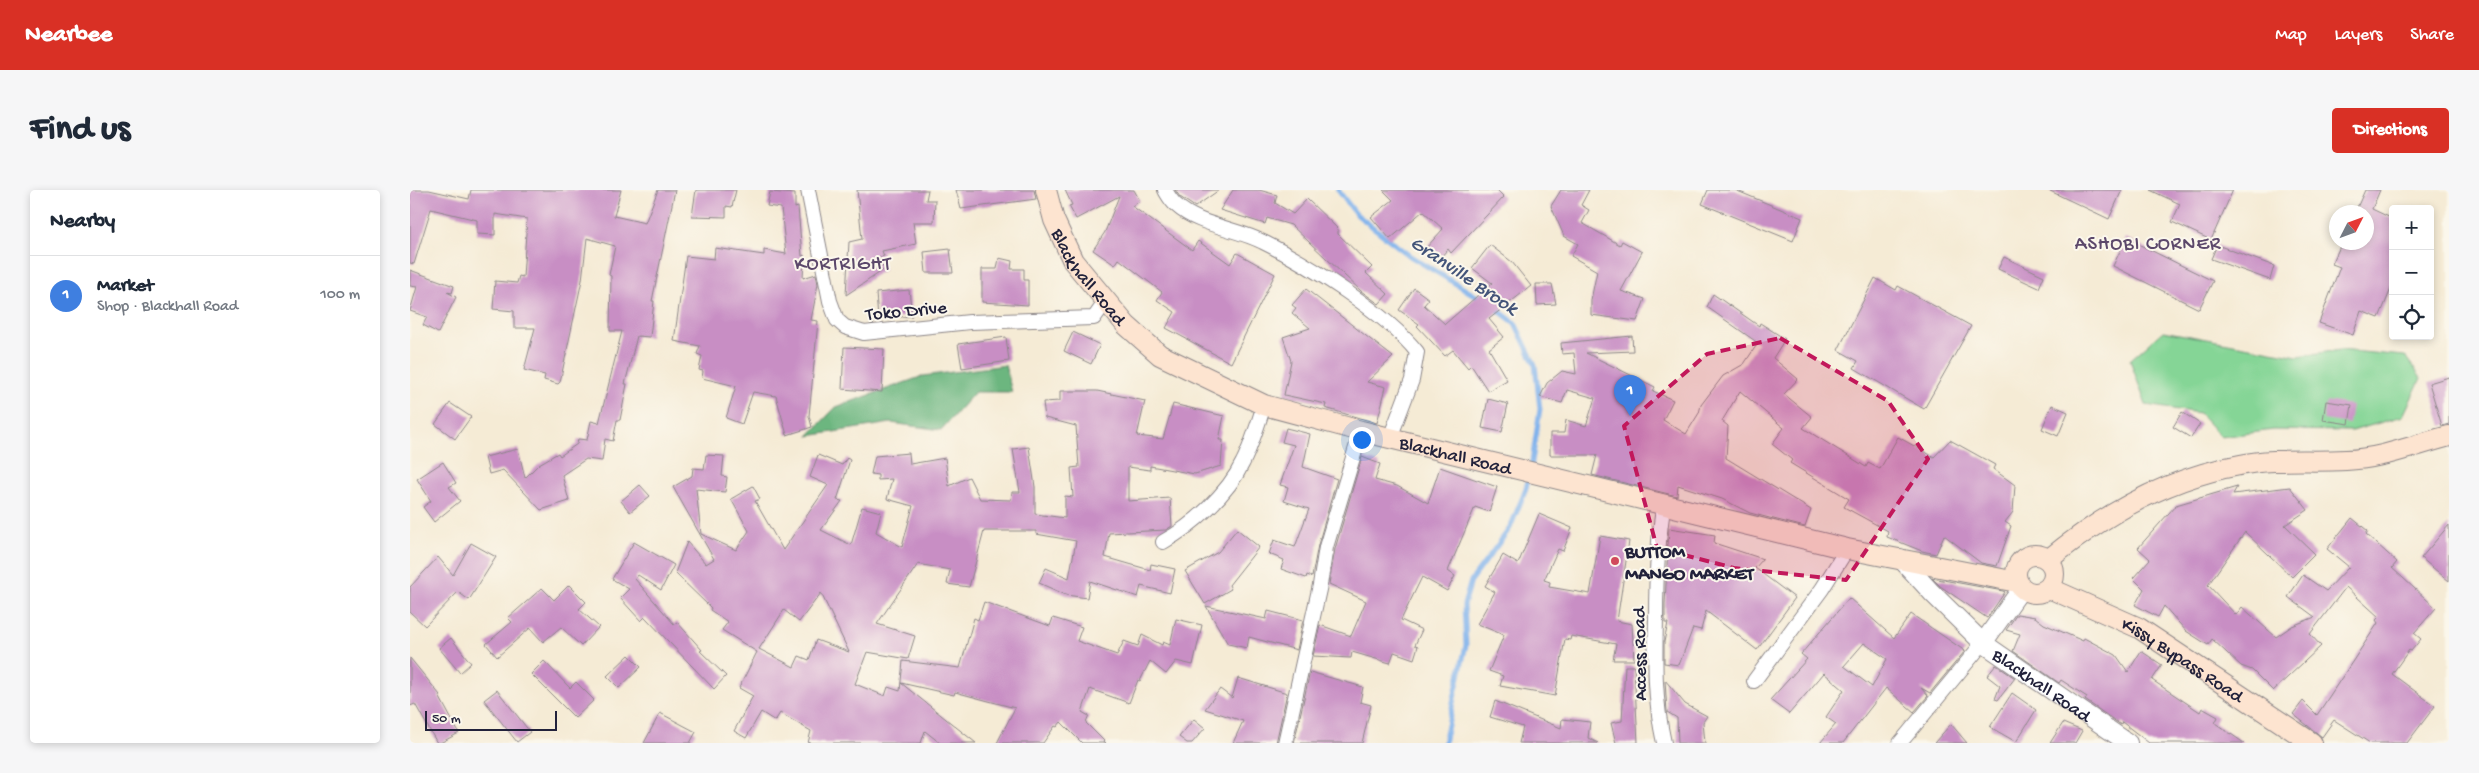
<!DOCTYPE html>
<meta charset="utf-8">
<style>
:root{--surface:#fff;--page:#f6f6f7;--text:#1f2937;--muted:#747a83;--line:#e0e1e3;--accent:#d93025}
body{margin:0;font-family:"Gochi Hand",sans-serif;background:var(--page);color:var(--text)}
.controls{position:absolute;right:15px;top:15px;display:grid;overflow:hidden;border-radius:5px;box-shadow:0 2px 8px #0003}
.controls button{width:45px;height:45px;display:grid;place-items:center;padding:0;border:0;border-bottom:1px solid var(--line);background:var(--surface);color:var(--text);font:25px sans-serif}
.compass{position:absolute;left:1919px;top:15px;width:45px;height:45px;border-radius:50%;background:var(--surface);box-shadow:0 2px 8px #0003;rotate:48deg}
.scale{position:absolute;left:15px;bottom:12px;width:132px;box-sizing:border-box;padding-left:5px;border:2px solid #22223b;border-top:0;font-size:14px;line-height:18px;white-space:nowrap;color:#22223b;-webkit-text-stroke:4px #fbf7ec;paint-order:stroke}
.you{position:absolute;left:951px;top:249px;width:18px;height:18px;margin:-12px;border:4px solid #fff;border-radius:50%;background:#1a73e8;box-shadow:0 0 0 8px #1a73e833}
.badge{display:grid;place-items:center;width:32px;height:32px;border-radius:50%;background:var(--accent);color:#fff;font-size:16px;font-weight:700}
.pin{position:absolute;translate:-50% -41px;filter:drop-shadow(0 1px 2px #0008)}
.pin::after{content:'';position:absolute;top:26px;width:18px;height:15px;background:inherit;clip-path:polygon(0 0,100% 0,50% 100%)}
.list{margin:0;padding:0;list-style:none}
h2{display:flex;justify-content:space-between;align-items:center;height:65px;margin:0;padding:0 20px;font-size:21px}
h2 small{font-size:16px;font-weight:400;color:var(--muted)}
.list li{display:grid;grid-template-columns:32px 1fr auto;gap:15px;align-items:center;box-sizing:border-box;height:80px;padding:0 20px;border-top:1px solid var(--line)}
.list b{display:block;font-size:19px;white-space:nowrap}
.list p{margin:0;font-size:16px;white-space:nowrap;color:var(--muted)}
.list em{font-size:16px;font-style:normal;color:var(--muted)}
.icon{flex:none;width:28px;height:28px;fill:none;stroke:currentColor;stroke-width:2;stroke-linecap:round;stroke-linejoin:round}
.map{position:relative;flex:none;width:2039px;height:553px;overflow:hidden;border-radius:5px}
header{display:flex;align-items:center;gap:30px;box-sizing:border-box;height:70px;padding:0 25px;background:var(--accent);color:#fff}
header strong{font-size:24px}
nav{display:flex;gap:28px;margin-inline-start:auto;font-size:18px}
.intro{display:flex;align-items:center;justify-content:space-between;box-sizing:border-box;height:120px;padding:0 30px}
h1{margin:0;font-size:35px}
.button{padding:12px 22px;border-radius:5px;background:var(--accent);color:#fff;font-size:18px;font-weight:700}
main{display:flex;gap:30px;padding:0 30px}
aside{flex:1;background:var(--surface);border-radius:5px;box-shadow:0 2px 8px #0003}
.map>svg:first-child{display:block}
</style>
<header>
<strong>Nearbee</strong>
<nav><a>Map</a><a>Layers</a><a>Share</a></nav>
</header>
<div class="intro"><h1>Find us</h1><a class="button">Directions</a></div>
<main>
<aside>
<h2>Nearby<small></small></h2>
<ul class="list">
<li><span class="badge" style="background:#3f7fe0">1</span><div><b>Market</b><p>Shop · Blackhall Road</p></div><em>100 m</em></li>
</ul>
</aside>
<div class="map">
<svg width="2039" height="553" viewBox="0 0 2039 553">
<rect width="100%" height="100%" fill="#fbf7ec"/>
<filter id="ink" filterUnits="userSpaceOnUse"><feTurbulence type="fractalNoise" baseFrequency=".02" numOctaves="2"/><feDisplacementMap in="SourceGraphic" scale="10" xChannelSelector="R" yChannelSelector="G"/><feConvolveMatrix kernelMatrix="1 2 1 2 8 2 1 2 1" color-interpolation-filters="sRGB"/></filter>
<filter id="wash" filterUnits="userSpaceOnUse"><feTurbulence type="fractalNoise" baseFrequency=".0096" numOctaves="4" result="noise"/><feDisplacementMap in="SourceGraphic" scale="20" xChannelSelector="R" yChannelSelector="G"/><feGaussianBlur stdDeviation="1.12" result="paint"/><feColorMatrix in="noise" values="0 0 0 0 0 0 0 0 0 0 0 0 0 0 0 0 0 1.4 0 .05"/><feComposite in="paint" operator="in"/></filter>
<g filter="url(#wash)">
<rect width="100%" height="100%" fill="#f5ebd5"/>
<polygon fill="#85d596" stroke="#547c68" points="1753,141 1888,166 1930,160 1995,166 2011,188 1993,226 1942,241 1863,240 1811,247 1789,223 1736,215 1720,170"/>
<polygon fill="#6cb67f" stroke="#476c5d" points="595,175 602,202 565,202 531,240 481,233 398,246 426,217 513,186"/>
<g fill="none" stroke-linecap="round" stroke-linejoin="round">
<g stroke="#80b2ec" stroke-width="5">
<polyline points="928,0 946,24 1000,66 1071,109"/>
<polyline points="1084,117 1105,133 1125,175 1130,219 1121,278"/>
<polyline points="1034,553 1056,455 1054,415 1061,391 1100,338 1116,299 1119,286"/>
</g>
</g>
<g id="blocks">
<g fill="#c88ec4" fill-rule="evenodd">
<polygon points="0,0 19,0 59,9 61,0 211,0 204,26 235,33 248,0 265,0 242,111 244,111 240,147 227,146 215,194 217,194 210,230 207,230 203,251 195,249 192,271 176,269 152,285 159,311 131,320 93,280 79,284 75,267 108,259 115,288 129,274 148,263 150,266 167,254 168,249 177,250 181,231 189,233 212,141 200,141 201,86 199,85 205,56 177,48 172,90 150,192 148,194 134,190 135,185 114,180 125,138 104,138 104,121 83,119 85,91 107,93 109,86 113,87 117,29 85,24 85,45 67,44 67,30 21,19 4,74 0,73"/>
<polygon points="286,0 326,0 322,17 316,16 316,27 282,26"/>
<polygon points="447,0 518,0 516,10 525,10 524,32 503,32 506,54 472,61 474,66 467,68 475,79 436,105 439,52 452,49"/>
<polygon points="546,0 624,0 626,9 551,19"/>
<polygon points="655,0 724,0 730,11 722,16 782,60 788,51 820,74 827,63 865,84 821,173 756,138 765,122 747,110 752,102 709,69 705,75 683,60 695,42 709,6 666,29 659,16 662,15"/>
<polygon points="765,0 809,0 785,17 770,7"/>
<polygon points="823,0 849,0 867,5 865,13 883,24 897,9 928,39 928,44 962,77 956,83 978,104 969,114 951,101 881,35 857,28 855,34 810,20"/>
<polygon points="973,0 1087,0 1094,7 1041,63 1038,59 1028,70 1015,59 1033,39 1013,21 980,49 961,27 983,10"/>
<polygon points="1151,0 1179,0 1171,15 1179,20 1172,33 1210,55 1212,51 1232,62 1211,101 1235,109 1227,131 1181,125 1181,110 1187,81 1161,66 1168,54 1154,46 1141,16"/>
<polygon points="1298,0 1325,0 1392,28 1383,51 1292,14"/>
<polygon points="1638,0 1712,0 1699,29"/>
<polygon points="1740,0 1823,0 1801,50 1762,32 1770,14"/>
<polygon points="1955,0 1970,0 1962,19 1983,29 1983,94 1969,128 1951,121 1943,145 1909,133 1930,77 1922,74 1932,52 1956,52 1956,22 1945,22"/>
<polygon points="360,2 385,4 385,18 388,17 392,66 394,65 393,88 406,84 408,94 401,130 408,131 399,226 402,237 377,245 366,206 343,202 332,234 316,228 326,196 292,188 293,181 289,180 292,166 287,164 290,156 264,151 276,66 304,69 305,58 354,65 354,60 376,64 371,18 357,16"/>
<polygon points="1716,48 1803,91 1789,119 1703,76"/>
<polygon points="1080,55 1102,72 1121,96 1079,129 1094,147 1079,159 1097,190 1078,201 1061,175 1058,178 1043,160 1035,166 1007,136 1009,134 989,120 1004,98 1019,109 1014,115 1035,134 1082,93 1062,78"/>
<polygon points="1807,55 1864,76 1860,90 1801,69"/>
<polygon points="540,59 543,83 516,83 514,62"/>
<polygon points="1594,67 1634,86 1629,98 1588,79"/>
<polygon points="589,68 602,71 601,79 614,79 614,90 618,90 618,115 572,112 572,79 587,79"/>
<polygon points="0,80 44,96 42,103 37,102 46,107 28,143 13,135 17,127 0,121 7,97 0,96"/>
<polygon points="1465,88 1486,100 1488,96 1561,136 1514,219 1444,178 1448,171 1428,160"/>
<polygon points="1126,94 1142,94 1146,114 1127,115"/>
<polygon points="896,99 983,167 957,192 976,197 967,233 915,218 916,214 874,205 881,171 873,147 900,138 882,123 886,118 882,115"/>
<polygon points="499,100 502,126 468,129 466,103"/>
<polygon points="1303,104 1349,136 1350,133 1375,149 1363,168 1388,189 1374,204 1402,227 1393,238 1456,277 1458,273 1470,279 1488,247 1524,267 1540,250 1585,275 1583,279 1605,295 1603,322 1595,332 1601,336 1587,376 1571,373 1534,345 1526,364 1512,361 1477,347 1478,341 1434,317 1439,309 1380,273 1382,270 1362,254 1374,238 1330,201 1312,231 1318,236 1316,268 1401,320 1395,337 1340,323 1312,309 1268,295 1267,306 1182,285 1187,265 1140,265 1140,243 1154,243 1156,230 1176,236 1185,208 1157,200 1152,213 1130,207 1137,193 1152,181 1166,184 1164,163 1152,164 1151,153 1222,146 1223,161 1176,163 1245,197 1243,201 1263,210 1253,230 1276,244 1289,223 1291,215 1313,186 1334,174 1348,153 1297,117"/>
<polygon points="663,142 690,155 681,174 654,161"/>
<polygon points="596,147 599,171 552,178 548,154"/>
<polygon points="434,157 474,159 472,202 432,199"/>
<polygon points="2039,187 2039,234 2032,236 2019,193"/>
<path d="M 650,201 L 687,201 L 735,211 L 727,246 L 753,249 L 763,214 L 814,226 L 809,250 L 813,250 L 811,276 L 785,284 L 740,276 L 740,280 L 718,277 L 718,311 L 760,308 L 762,336 L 756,340 L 699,343 L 695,367 L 740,380 L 741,374 L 765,379 L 760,403 L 731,396 L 728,407 L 680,391 L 677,408 L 656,405 L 629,393 L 636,378 L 659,388 L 666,351 L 626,344 L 626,341 L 574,341 L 559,397 L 537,394 L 540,380 L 508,374 L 467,434 L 505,446 L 498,469 L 457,462 L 445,494 L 475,506 L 478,497 L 490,501 L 493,471 L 550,478 L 564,428 L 568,430 L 574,412 L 640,436 L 643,428 L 672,437 L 667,451 L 707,465 L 714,451 L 728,456 L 732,445 L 752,455 L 753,452 L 760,455 L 766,429 L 792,435 L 783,475 L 766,471 L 756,484 L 740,471 L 730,491 L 728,490 L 719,513 L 680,499 L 672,522 L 679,526 L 676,533 L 696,553 L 672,553 L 651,532 L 647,537 L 645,536 L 633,553 L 587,553 L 605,518 L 545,502 L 544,505 L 491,493 L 566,553 L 530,553 L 515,541 L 511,553 L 398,553 L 401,541 L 370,523 L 365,531 L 351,522 L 336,548 L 324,541 L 343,506 L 329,498 L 347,462 L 312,440 L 318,432 L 300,420 L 301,418 L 265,383 L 277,352 L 296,374 L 304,369 L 263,297 L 282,286 L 283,278 L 294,279 L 296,265 L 314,266 L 312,286 L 317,287 L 315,302 L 286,299 L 291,344 L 326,360 L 339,341 L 321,309 L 343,296 L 350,309 L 345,311 L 373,360 L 418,295 L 400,287 L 408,265 L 432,275 L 437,268 L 440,270 L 427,310 L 432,311 L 411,340 L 441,355 L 452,317 L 471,322 L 466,342 L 492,357 L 503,316 L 477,309 L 482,289 L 468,290 L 468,285 L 461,284 L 465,266 L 499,263 L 500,274 L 535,268 L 539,296 L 559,287 L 570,309 L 601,310 L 602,302 L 610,302 L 603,259 L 619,257 L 625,297 L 625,324 L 655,328 L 655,306 L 663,307 L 661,278 L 669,277 L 666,236 L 635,228 L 633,212 L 650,211 ZM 411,403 L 439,462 L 406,450 L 399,470 L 389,466 L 384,477 L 349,459 L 374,420 L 389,432 Z"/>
<polygon points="1078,209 1098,214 1092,242 1072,238"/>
<polygon points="1916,211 1942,215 1939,234 1913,230"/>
<polygon points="40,213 61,227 45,249 25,234"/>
<polygon points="1642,215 1658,222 1648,246 1632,239"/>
<polygon points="1772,222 1790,234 1781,248 1763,237"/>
<polygon points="876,238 900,244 893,277 927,289 908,355 902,387 897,385 896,388 871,379 874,370 859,364 864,350 885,357 899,319 874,311 878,297 870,295 884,255 872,252"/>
<polygon points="952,267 970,274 965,290 987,296 1018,313 1030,277 1087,297 1079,322 1065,317 1038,381 1045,386 1037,401 1012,387 991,430 1012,440 1005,455 1008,456 1004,469 984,462 980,473 942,462 941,468 903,466 910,435 941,446 956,411 919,394 925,359"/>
<polygon points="33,272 46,293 39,297 50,311 24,332 13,317 21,311 7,289"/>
<polygon points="230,295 240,306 220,322 211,311"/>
<polygon points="1827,297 1823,304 1880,297 1898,320 1875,335 1905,364 1882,387 1835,342 1798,395 1826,425 1832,417 1866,447 1882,436 1905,427 1878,407 1893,385 1916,401 1939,377 1917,359 1942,328 1958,341 1956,344 1987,372 1982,378 2026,418 2004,443 2011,449 2001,461 1999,460 1982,484 2025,516 1997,553 1960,553 1924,530 1912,547 1883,524 1893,511 1907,525 1968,433 1966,430 1969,427 1936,397 1900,444 1911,456 1863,501 1842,480 1831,476 1802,449 1798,455 1776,441 1754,416 1748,427 1725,415 1734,399 1723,388 1740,369 1728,358 1766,315"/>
<polygon points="1129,324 1162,338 1153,361 1148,359 1134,390 1140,392 1139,397 1180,404 1190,346 1219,351 1207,431 1222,434 1224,470 1203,470 1206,454 1161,446 1160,450 1155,449 1145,506 1090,496 1093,486 1079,481 1094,445 1067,434 1085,402 1075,396 1093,365 1108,374"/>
<polygon points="2039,335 2039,391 2011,368"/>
<polygon points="1259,338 1305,345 1304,353 1353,369 1345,378 1385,408 1347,460 1296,421 1291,440 1283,438 1269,475 1254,473 1254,452 1258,433 1255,433 1255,414"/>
<polygon points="827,339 849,357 819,395 821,399 795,414 775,381 808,362"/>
<polygon points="224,352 264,375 251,400 228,385 225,389 264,434 267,432 292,460 290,461 316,486 304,499 235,427 231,431 210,408 219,399 202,389"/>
<polygon points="61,353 86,367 59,410 48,402 15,436 0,422 0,397 28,367 43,385"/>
<polygon points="1522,388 1593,401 1595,402 1577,428 1530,396"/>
<polygon points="159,395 176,412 169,419 189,437 171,456 151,437 133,452 120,438 87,467 76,454 102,432 98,428 132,398 144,410"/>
<path d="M 1439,408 L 1484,448 L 1501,424 L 1555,461 L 1520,503 L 1511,498 L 1518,506 L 1504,522 L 1476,498 L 1433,553 L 1410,553 L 1426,534 L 1416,527 L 1434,500 L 1414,483 L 1379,524 L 1360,510 L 1397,469 L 1391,464 ZM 1454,453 L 1477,469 L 1462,497 L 1434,476 Z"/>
<polygon points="796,416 856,429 858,421 893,430 887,460 839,447 837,458 818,454"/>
<polygon points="1607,424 1625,427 1634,434 1673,451 1674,448 1706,465 1718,482 1731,461 1752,475 1742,490 1790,522 1792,518 1808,527 1805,533 1834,553 1739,553 1712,532 1711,535 1675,510 1677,507 1651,490 1649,493 1603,461 1610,444 1596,440"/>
<polygon points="41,448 61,473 50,483 29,458"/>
<polygon points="219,465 231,477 209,498 197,486"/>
<polygon points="0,468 30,505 29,506 49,543 30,553 27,553 5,514 0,516"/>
<polygon points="134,471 160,498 166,492 184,510 165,528 121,484"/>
<polygon points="1586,475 1605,488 1588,510 1585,509 1590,496 1577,486"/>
<polygon points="1215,476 1224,476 1228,553 1206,553 1201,533 1212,531"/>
<polygon points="900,482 953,497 950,512 961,515 952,553 884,553"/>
<polygon points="828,488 877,503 866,553 823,553 833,531 795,519 810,499 822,508"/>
<polygon points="1255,490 1275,514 1297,526 1293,532 1295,553 1268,553 1267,528 1257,522"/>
<polygon points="87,500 120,542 107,552 74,510"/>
<polygon points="1602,503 1626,520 1606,552 1580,537"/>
<polygon points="1085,511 1151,538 1152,529 1180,532 1178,548 1188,553 1109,553 1113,537 1080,527"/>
<polygon points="250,523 286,542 280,553 234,553"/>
<polygon points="784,529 795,538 782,553 777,553 769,547"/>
<polygon points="1653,533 1672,541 1665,553 1640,553"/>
<polygon points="1541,534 1557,553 1524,553"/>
</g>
</g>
</g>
<g filter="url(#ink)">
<use href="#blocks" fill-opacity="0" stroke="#8c8688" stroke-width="1"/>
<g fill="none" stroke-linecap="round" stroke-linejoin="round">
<g stroke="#8c8688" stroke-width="16">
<g id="minor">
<polyline points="398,0 420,111 427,130 435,137 454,143 560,132 684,128 696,111"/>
<path d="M 755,0 C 758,5 761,11 766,15 C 789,36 826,38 853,52 C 898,74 977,124 1007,162 L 1002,190 L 980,248"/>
<path d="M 1254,314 C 1247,352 1246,389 1246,428 C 1245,473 1244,508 1254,553"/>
<path d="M 753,352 C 782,336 818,304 833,272 C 842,254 848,234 854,215"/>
<polyline points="1344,491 1412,399 1437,359"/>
<polyline points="875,553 910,395 916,357 951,241"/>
<polyline points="1490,553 1573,453"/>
</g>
</g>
<g stroke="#8c8688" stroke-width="20">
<g id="tertiary">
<path id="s1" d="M 1490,368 L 1522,403 L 1573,453 L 1718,553"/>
<polyline points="1573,453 1612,398"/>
</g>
</g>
<g stroke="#8c8688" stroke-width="22">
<g id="secondary">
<path id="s2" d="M 636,0 L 644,30 L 663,71 L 716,135 L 750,165 L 854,215 L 951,241 L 1437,359 L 1607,392"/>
<circle cx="1625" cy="384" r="19"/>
<path d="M 1638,370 C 1695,323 1757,288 1830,275 C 1865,268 1900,272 1936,270 C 1971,269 2005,255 2039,246"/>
<path id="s3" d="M 1639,398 L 1729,438 L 1902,553"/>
</g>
</g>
<use href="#minor" stroke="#fff" stroke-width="14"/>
<use href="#tertiary" stroke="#fff" stroke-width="18"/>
<use href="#secondary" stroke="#fde4d0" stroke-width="20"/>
</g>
</g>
<path fill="#c2185b" fill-opacity="0.2" stroke="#c2185b" stroke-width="4" stroke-dasharray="10 6" stroke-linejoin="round" d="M 1370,148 L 1478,211 L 1518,269 L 1436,390 L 1324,378 L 1247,358 L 1214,236 L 1297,164 Z"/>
<circle fill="#d1495b" stroke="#fbf7ec" stroke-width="2" cx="1205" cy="371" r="5"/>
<g text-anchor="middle" stroke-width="4" stroke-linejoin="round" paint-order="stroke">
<g font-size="19" fill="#22223b" stroke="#fbf7ec">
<text dy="7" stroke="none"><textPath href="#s2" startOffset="98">Blackhall Road</textPath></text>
<text transform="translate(496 119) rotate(-5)" y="7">Toko Drive</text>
<text dy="7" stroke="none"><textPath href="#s2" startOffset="518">Blackhall Road</textPath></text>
<text transform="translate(1228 464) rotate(-91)" y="7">Access Road</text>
<text dy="7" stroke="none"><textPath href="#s3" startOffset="152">Kissy Bypass Road</textPath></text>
<text dy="7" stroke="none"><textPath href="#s1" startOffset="191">Blackhall Road</textPath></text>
</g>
<g font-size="19" font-weight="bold" fill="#22223b" stroke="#fbf7ec" text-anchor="start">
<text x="1215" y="367">BUTTOM<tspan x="1215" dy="22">MANGO MARKET</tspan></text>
</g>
<g font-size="20" letter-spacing="1" fill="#5c486b" stroke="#fbf7ec">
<text x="1738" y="59">ASHOBI CORNER</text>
<text x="433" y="79">KORTRIGHT</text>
</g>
<g font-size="20" font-style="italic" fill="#435479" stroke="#fbf7ec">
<text transform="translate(1055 84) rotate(34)" y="7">Granville Brook</text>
</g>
</g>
</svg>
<div class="controls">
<button>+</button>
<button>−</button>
<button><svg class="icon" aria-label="locate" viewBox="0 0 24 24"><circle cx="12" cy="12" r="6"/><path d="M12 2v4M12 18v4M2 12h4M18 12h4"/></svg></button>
</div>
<svg class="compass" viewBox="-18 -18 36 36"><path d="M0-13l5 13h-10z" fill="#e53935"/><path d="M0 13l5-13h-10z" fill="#747a83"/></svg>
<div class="scale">50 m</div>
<div class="you"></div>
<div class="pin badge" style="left:1220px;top:226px;background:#3f7fe0">1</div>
</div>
</main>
